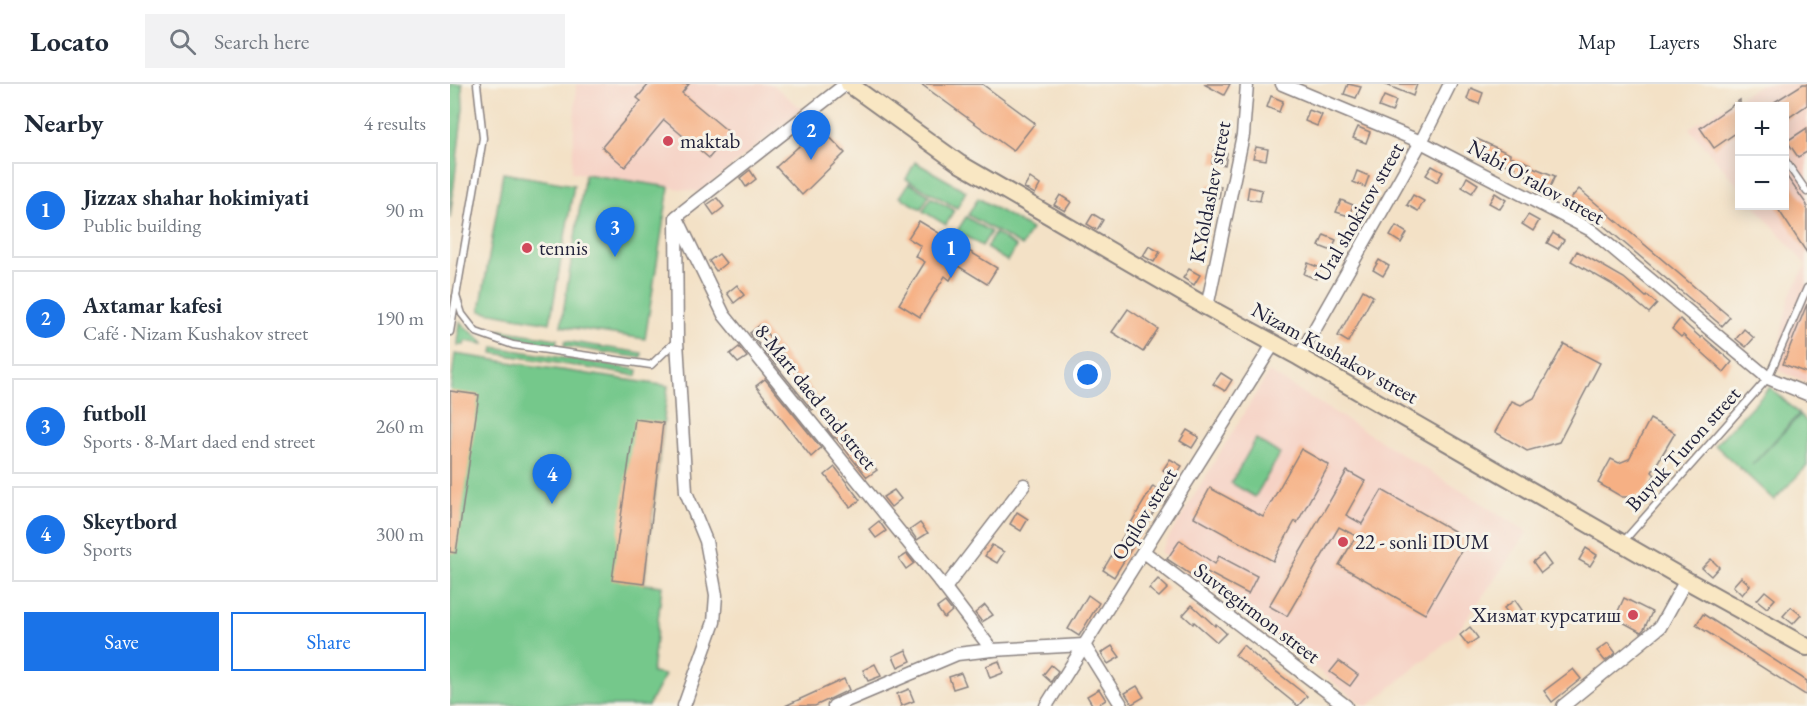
<!DOCTYPE html>
<meta charset="utf-8">
<style>
:root{--surface:#fff;--page:#f2f2f3;--text:#1f2937;--muted:#747a83;--line:#e0e1e3;--accent:#1a73e8}
body{margin:0;font-family:"EB Garamond",serif;background:var(--page);color:var(--text)}
.controls{position:absolute;right:18px;top:18px;display:grid;overflow:hidden;border-radius:0px;box-shadow:0 3px 15px #0003}
.controls button{width:54px;height:54px;display:grid;place-items:center;padding:0;border:0;border-bottom:2px solid var(--line);background:var(--surface);color:var(--text);font:30px sans-serif}
.you{position:absolute;left:638px;top:291px;width:21px;height:21px;margin:-15px;border:4px solid #fff;border-radius:50%;background:#1a73e8;box-shadow:0 0 0 9px #1a73e833}
.badge{display:grid;place-items:center;width:39px;height:39px;border-radius:50%;background:var(--accent);color:#fff;font-size:20px;font-weight:700}
.pin{position:absolute;translate:-50% -50px;filter:drop-shadow(0 2px 3px #0008)}
.pin::after{content:'';position:absolute;top:32px;width:21px;height:18px;background:inherit;clip-path:polygon(0 0,100% 0,50% 100%)}
.list{margin:0;padding:0;list-style:none}
h2{display:flex;justify-content:space-between;align-items:center;height:78px;margin:0;padding:0 24px;font-size:26px}
h2 small{font-size:20px;font-weight:400;color:var(--muted)}
.list li{display:grid;grid-template-columns:39px 1fr auto;gap:18px;align-items:center;box-sizing:border-box;height:96px;margin:0 12px 12px;padding:0 12px;border:2px solid var(--line);border-radius:0px}
.list b{display:block;font-size:22px;white-space:nowrap}
.list p{margin:0;font-size:20px;white-space:nowrap;color:var(--muted)}
.list em{font-size:20px;font-style:normal;color:var(--muted)}
.actions{display:flex;gap:12px;padding:18px 24px}
.actions a{flex:1;padding:14px 0;border:2px solid var(--accent);border-radius:0px;text-align:center;font-size:21px;color:var(--accent)}
.actions .main{background:var(--accent);color:#fff}
.icon{flex:none;width:33px;height:33px;fill:none;stroke:currentColor;stroke-width:2;stroke-linecap:round;stroke-linejoin:round}
.map{position:relative;flex:none;width:1357px;height:622px;overflow:hidden}
header{display:flex;align-items:center;gap:36px;box-sizing:border-box;height:84px;padding:0 30px;background:var(--surface);border-bottom:2px solid var(--line)}
header strong{font-size:28px}
nav{display:flex;gap:33px;margin-inline-start:auto;font-size:21px}
.search{width:420px;height:54px;background:var(--page);display:flex;align-items:center;gap:15px;box-sizing:border-box;padding:0 21px;border-radius:0px;color:var(--muted);font-size:22px}
main{display:flex}
aside{flex:1;background:var(--surface)}
.map>svg:first-child{display:block}
</style>
<header>
<strong>Locato</strong>
<div class="search"><svg class="icon" aria-label="search" viewBox="0 0 24 24"><circle cx="10" cy="10" r="6"/><path d="M15 15l6 6"/></svg>Search here</div>
<nav><a>Map</a><a>Layers</a><a>Share</a></nav>
</header>
<main>
<aside>
<h2>Nearby<small>4 results</small></h2>
<ul class="list">
<li><span class="badge">1</span><div><b>Jizzax shahar hokimiyati</b><p>Public building</p></div><em>90 m</em></li>
<li><span class="badge">2</span><div><b>Axtamar kafesi</b><p>Café · Nizam Kushakov street</p></div><em>190 m</em></li>
<li><span class="badge">3</span><div><b>futboll</b><p>Sports · 8-Mart daed end street</p></div><em>260 m</em></li>
<li><span class="badge">4</span><div><b>Skeytbord</b><p>Sports</p></div><em>300 m</em></li>
</ul>
<div class="actions"><a class="main">Save</a><a>Share</a></div>
</aside>
<div class="map">
<svg width="1357" height="622" viewBox="0 0 1357 622">
<rect width="100%" height="100%" fill="#f7f3e8"/>
<filter id="ink" filterUnits="userSpaceOnUse"><feTurbulence type="fractalNoise" baseFrequency=".0167" numOctaves="2"/><feDisplacementMap in="SourceGraphic" scale="12" xChannelSelector="R" yChannelSelector="G"/><feConvolveMatrix kernelMatrix="1 2 1 2 8 2 1 2 1" color-interpolation-filters="sRGB"/></filter>
<filter id="wash" filterUnits="userSpaceOnUse"><feTurbulence type="fractalNoise" baseFrequency=".008" numOctaves="4" result="noise"/><feDisplacementMap in="SourceGraphic" scale="24" xChannelSelector="R" yChannelSelector="G"/><feGaussianBlur stdDeviation="1.35" result="paint"/><feColorMatrix in="noise" values="0 0 0 0 0 0 0 0 0 0 0 0 0 0 0 0 0 1.4 0 .05"/><feComposite in="paint" operator="in"/></filter>
<g filter="url(#wash)">
<rect width="100%" height="100%" fill="#f3e1c6"/>
<g fill="#f6d2c5">
<polygon points="126,0 322,0 352,25 250,108 122,88"/>
<polygon points="1311,0 1357,0 1357,298 1327,286 1331,279 1326,276 1339,213 1356,181 1305,122 1334,122 1334,22 1290,22 1289,103 1239,44"/>
<polygon points="819,288 1078,448 1006,550 918,622 914,622 818,547 710,468"/>
</g>
<g fill="#75c88b" stroke="#4c7563" stroke-width="1.5">
<polygon points="0,0 12,0 13,24 0,135"/>
<polygon points="465,78 516,107 507,124 456,95"/>
<polygon points="53,89 124,101 100,239 30,227"/>
<polygon points="135,90 219,103 195,255 111,242"/>
<polygon points="459,99 479,111 471,125 450,113"/>
<polygon points="481,113 504,126 496,141 473,127"/>
<polygon points="528,114 581,145 572,162 518,131"/>
<polygon points="516,133 541,148 532,162 507,147"/>
<polygon points="545,149 566,163 557,177 536,164"/>
<path d="M 10,238 C 17,246 28,251 34,260 L 15,257 L 14,261 L 8,261 Z"/>
<polygon points="50,246 107,255 106,261 55,252 49,249"/>
<polygon points="115,257 192,269 191,274 114,262"/>
<polygon points="44,263 188,286 187,292 43,269"/>
<polygon points="5,270 218,302 194,500 212,502 202,589 215,591 198,622 0,621 0,311"/>
<polygon points="1320,303 1349,330 1302,381 1350,331 1357,338 1357,382 1324,416 1265,361"/>
<polygon points="806,355 830,370 805,413 781,399"/>
</g>
<g id="blocks">
<g fill="#f6b084">
<polygon points="199,0 239,0 232,9 280,49 259,74 214,36 175,83 152,63 191,17 187,14"/>
<polygon points="471,0 532,0 585,39 563,67"/>
<polygon points="754,0 780,0 774,11"/>
<polygon points="898,0 911,3 906,14 894,10"/>
<polygon points="934,0 967,0 963,12"/>
<polygon points="1353,0 1357,0 1357,21 1335,36 1335,22 1318,22"/>
<polygon points="1021,4 1033,9 1029,20 1017,15"/>
<polygon points="821,12 833,17 829,28 817,23"/>
<polygon points="934,12 946,17 942,28 929,23"/>
<polygon points="1290,16 1290,46 1264,64 1250,44"/>
<polygon points="859,26 872,31 867,42 855,37"/>
<polygon points="370,43 395,69 352,111 326,83"/>
<polygon points="908,43 920,48 916,59 903,54"/>
<polygon points="1357,44 1357,68 1348,73 1337,57"/>
<polygon points="1027,55 1060,70 1060,72 1081,80 1080,82 1105,92 1100,103 1088,98 1089,96 1064,86 1065,84 1044,76 1045,74 1023,66"/>
<polygon points="806,63 818,65 816,76 803,74"/>
<polygon points="764,67 777,69 775,81 762,79"/>
<polygon points="982,82 993,88 987,98 976,91"/>
<polygon points="300,86 306,95 296,103 290,94"/>
<polygon points="907,87 919,92 915,103 903,98"/>
<polygon points="1335,90 1357,121 1357,169 1326,122 1335,122"/>
<polygon points="1017,93 1028,100 1022,109 1012,103"/>
<polygon points="580,94 590,101 585,110 574,104"/>
<polygon points="758,100 771,102 769,114 756,112"/>
<polygon points="799,103 812,106 810,117 797,115"/>
<polygon points="1129,105 1280,233 1272,242 1121,114"/>
<polygon points="1045,109 1056,116 1050,125 1039,119"/>
<polygon points="610,111 621,118 615,127 604,121"/>
<polygon points="963,111 974,117 968,127 957,121"/>
<polygon points="267,114 274,123 264,131 257,121"/>
<polygon points="891,116 903,121 899,132 886,128"/>
<polygon points="643,130 653,136 647,146 637,140"/>
<polygon points="1078,131 1089,137 1083,147 1072,140"/>
<polygon points="469,137 547,184 537,200 508,182 500,196 495,192 470,233 449,220 475,178 465,172 471,162 458,154"/>
<polygon points="946,142 957,149 951,159 940,152"/>
<polygon points="1103,149 1114,156 1108,165 1097,159"/>
<polygon points="874,151 886,156 882,167 869,162"/>
<polygon points="699,162 710,168 704,178 693,172"/>
<polygon points="1127,167 1174,194 1196,213 1198,212 1207,220 1199,229 1179,212 1178,213 1163,201 1121,177"/>
<polygon points="269,170 276,179 266,187 259,177"/>
<polygon points="929,176 939,182 933,192 923,186"/>
<polygon points="858,179 870,184 866,195 854,190"/>
<polygon points="739,185 750,191 744,201 733,194"/>
<polygon points="287,201 294,211 284,219 277,209"/>
<polygon points="913,206 923,212 898,258 888,252"/>
<polygon points="1357,220 1357,289 1333,280"/>
<polygon points="678,225 708,245 693,268 662,248"/>
<polygon points="1230,235 1251,254 1252,252 1282,278 1274,288 1233,251 1231,253 1222,245"/>
<polygon points="310,241 372,319 362,326 303,253 300,249"/>
<polygon points="1294,245 1304,254 1296,263 1286,255"/>
<polygon points="1114,260 1150,279 1109,358 1077,367 1045,348 1062,317 1071,321 1084,314"/>
<polygon points="289,263 297,273 288,279 280,270"/>
<polygon points="771,289 782,296 775,307 763,300"/>
<polygon points="315,295 371,364 361,373 306,302"/>
<polygon points="0,307 29,311 6,469 0,468"/>
<polygon points="185,335 213,339 194,500 162,496"/>
<polygon points="1200,335 1225,349 1202,388 1205,391 1194,409 1183,413 1172,413 1148,399 1161,375 1169,379 1179,375"/>
<polygon points="387,336 427,386 417,393 385,353 384,354 377,345"/>
<polygon points="737,346 749,353 742,364 730,357"/>
<polygon points="851,365 879,381 847,439 845,437 823,477 744,433 760,404 813,433"/>
<polygon points="720,375 732,382 725,393 713,386"/>
<polygon points="385,383 410,416 400,423 375,391"/>
<polygon points="897,387 915,397 896,431 912,440 932,406 1018,455 975,530 889,481 906,452 889,443 837,532 819,522"/>
<polygon points="703,402 715,410 664,493 653,486"/>
<polygon points="444,406 451,415 441,423 433,413"/>
<polygon points="567,428 578,435 571,447 560,440"/>
<polygon points="429,437 436,447 426,454 419,445"/>
<polygon points="470,439 478,449 467,456 460,446"/>
<polygon points="730,456 765,480 769,472 807,492 798,510 755,487 749,496 717,475"/>
<polygon points="542,461 554,468 547,479 535,472"/>
<polygon points="1136,464 1147,471 1140,482 1129,476"/>
<polygon points="457,470 464,479 456,485 449,475"/>
<polygon points="1093,470 1101,481 1091,489 1083,478"/>
<polygon points="1261,475 1269,483 1261,492 1252,484"/>
<polygon points="1291,493 1300,501 1292,511 1283,502"/>
<polygon points="708,495 718,504 709,513 699,505"/>
<polygon points="1315,507 1325,515 1317,524 1307,516"/>
<polygon points="638,511 649,519 629,552 618,545"/>
<polygon points="1174,514 1202,528 1194,545 1191,548 1165,534"/>
<polygon points="1065,516 1072,526 1062,534 1054,524"/>
<polygon points="495,518 502,527 494,534 487,524"/>
<polygon points="535,521 543,531 532,538 525,529"/>
<polygon points="742,521 765,542 766,540 776,549 767,558 744,538 743,540 733,531"/>
<polygon points="1341,523 1351,531 1343,540 1333,532"/>
<polygon points="1253,530 1357,597 1357,612 1246,541"/>
<polygon points="1020,543 1028,554 1018,561 1010,551"/>
<polygon points="1158,559 1166,569 1155,577 1147,567"/>
<polygon points="793,561 812,578 813,577 857,612 848,622 785,571"/>
<polygon points="662,562 670,573 658,580 651,569"/>
<polygon points="456,566 461,577 448,583 443,572"/>
<polygon points="549,577 553,589 540,594 536,582"/>
<polygon points="889,577 908,591 900,602 880,588"/>
<polygon points="425,580 431,592 418,597 413,586"/>
<polygon points="601,581 608,587 601,598 593,591"/>
<polygon points="1123,585 1131,595 1102,618 1094,607"/>
<polygon points="511,589 516,601 503,605 499,593"/>
<polygon points="394,595 399,606 365,622 335,622"/>
<polygon points="687,602 694,613 682,620 675,609"/>
<polygon points="459,605 464,617 451,622 447,610"/>
<polygon points="649,605 656,616 646,622 643,622 637,612"/>
</g>
</g>
</g>
<g filter="url(#ink)">
<use href="#blocks" fill-opacity="0" stroke="#8a8280" stroke-width="1.5"/>
<g fill="none" stroke-linecap="round" stroke-linejoin="round">
<g stroke="#8a8280" stroke-width="9">
<g id="lane">
<polyline points="1334,75 1357,108"/>
<polyline points="6,212 12,230 26,248 63,261 201,281 226,257"/>
<polyline points="0,248 33,54 27,0"/>
<polyline points="1172,459 1318,294 1357,204"/>
</g>
</g>
<g stroke="#8a8280" stroke-width="15">
<g id="street">
<polyline points="832,0 971,58 1141,146 1318,294 1357,310"/>
<polyline points="228,136 274,231 495,504 542,566"/>
<polyline points="757,223 793,51 797,0"/>
<polyline points="849,273 971,58 1000,0"/>
<polyline points="694,468 896,622"/>
<polyline points="495,504 574,401"/>
<polyline points="234,622 264,538 266,511 256,457 236,408 227,257 226,133 396,0"/>
<polyline points="384,622 507,570 542,566 634,561 672,622"/>
<polyline points="596,622 824,259"/>
<polyline points="1113,622 1210,543 1236,496"/>
</g>
</g>
<g stroke="#8a8280" stroke-width="20">
<polyline id="secondary" points="399,0 510,80 757,223 849,273 1236,496 1357,563"/>
</g>
<use href="#lane" stroke="#fff" stroke-width="6"/>
<use href="#street" stroke="#fff" stroke-width="12"/>
<use href="#secondary" stroke="#f9e7c3" stroke-width="16"/>
</g>
</g>
<g fill="#d1495b" stroke="#f7f3e8" stroke-width="2">
<circle cx="218" cy="57" r="6"/>
<circle cx="77" cy="164" r="6"/>
<circle cx="893" cy="458" r="6"/>
<circle cx="1183" cy="531" r="6"/>
</g>
<g text-anchor="middle" stroke-width="6" stroke-linejoin="round" paint-order="stroke">
<g font-size="21" fill="#22223b" stroke="#f7f3e8" text-anchor="start">
<text x="230" y="64">maktab</text>
<text x="89" y="171">tennis</text>
<text x="905" y="465">22 - sonli IDUM</text>
<text x="1171" y="538" text-anchor="end">Хизмат курсатиш</text>
</g>
<g font-size="21" fill="#22223b" stroke="#f7f3e8">
<text transform="translate(1086 98) rotate(29)" y="7">Nabi O'ralov street</text>
<text transform="translate(760 108) rotate(-79)" y="7">K.Yoldashev street</text>
<text transform="translate(909 128) rotate(-60)" y="7">Ural shokirov street</text>
<text transform="translate(885 269) rotate(29)" y="7">Nizam Kushakov street</text>
<text transform="translate(366 313) rotate(51)" y="7">8-Mart daed end street</text>
<text transform="translate(1233 365) rotate(-48)" y="7">Buyuk Turon street</text>
<text transform="translate(694 430) rotate(-58)" y="7">Oqilov street</text>
<text transform="translate(807 529) rotate(37)" y="7">Suvtegirmon street</text>
</g>
</g>
</svg>
<div class="controls">
<button>+</button>
<button>−</button>
</div>
<div class="you"></div>
<div class="pin badge" style="left:501px;top:194px">1</div>
<div class="pin badge" style="left:361px;top:76px">2</div>
<div class="pin badge" style="left:165px;top:173px">3</div>
<div class="pin badge" style="left:102px;top:420px">4</div>
</div>
</main>
